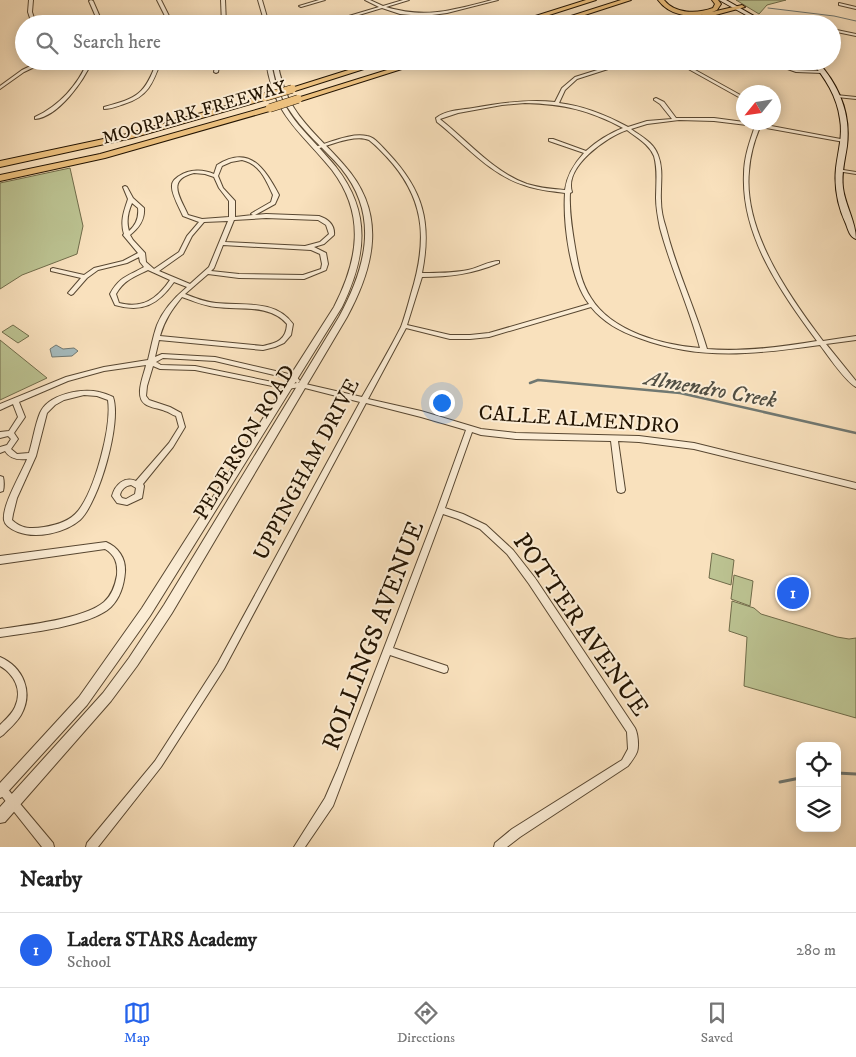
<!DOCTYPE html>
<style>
:root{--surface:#fff;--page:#f2f2f2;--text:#222;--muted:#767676;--line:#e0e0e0;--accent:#2563eb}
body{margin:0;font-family:"IM FELL DW Pica",serif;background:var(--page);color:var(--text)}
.controls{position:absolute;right:15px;bottom:15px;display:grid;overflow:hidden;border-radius:10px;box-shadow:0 2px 12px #0003}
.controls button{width:45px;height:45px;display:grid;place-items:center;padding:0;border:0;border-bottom:1px solid var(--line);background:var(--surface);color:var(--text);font:25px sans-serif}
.compass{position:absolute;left:736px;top:85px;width:45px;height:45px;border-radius:50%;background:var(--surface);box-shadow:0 2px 12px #0003;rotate:240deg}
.you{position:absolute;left:441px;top:402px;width:18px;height:18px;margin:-12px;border:4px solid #fff;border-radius:50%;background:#1a73e8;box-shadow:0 0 0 8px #1a73e833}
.badge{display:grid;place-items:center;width:32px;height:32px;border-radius:50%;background:var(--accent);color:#fff;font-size:16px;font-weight:700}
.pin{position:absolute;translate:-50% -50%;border:2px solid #fff;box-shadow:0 1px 5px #0006}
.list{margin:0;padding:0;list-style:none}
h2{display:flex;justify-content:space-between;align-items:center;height:65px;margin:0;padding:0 20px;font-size:21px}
h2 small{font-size:16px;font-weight:400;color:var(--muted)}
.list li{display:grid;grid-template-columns:32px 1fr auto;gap:15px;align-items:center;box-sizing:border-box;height:75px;padding:0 20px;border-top:1px solid var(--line)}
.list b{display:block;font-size:19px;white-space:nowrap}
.list p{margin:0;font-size:16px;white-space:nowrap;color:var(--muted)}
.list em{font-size:16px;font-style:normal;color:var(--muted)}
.icon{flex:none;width:28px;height:28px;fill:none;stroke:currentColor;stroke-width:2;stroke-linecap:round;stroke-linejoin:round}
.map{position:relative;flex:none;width:856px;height:847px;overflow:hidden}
.search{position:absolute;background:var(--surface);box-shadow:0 2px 12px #0003;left:15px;right:15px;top:15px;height:55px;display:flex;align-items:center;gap:12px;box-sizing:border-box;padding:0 18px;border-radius:28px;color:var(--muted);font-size:19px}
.sheet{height:140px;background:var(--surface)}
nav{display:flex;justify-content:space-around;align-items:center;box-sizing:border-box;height:70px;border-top:1px solid var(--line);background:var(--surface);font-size:14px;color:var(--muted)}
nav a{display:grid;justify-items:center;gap:2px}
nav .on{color:var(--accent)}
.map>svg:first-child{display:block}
</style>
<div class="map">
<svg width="856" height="847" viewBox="0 0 856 847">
<rect width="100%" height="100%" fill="#f9e1bd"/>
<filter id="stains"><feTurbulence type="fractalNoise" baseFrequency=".004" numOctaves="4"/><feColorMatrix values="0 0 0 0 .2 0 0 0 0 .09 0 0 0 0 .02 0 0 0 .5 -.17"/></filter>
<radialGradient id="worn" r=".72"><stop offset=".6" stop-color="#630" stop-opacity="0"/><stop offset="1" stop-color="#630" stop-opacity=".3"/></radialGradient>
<g fill="#bcc392" stroke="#706c4a">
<polygon points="736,0 786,0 767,5 759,14"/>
<polygon points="70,168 83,226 77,254 22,275 0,289 0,183"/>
<polygon points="13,325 29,336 18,343 2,332"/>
<polygon points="0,340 47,378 0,400"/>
<polygon points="712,553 734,560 731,585 709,578"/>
<polygon points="734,575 753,581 750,606 731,599"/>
<polygon points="732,601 754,608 761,614 837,637 849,639 856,638 856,718 744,686 747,637 729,631"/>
</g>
<polygon fill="#a4babd" stroke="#707872" points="56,345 63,349 74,348 78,351 72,356 52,357 50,349"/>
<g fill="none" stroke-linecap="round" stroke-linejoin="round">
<polyline stroke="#707872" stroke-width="1" points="768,8 834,16 856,21"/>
<polyline stroke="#707872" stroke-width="2.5" points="530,383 538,380 680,393 856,433"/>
<g stroke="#707872" stroke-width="3">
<polyline points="837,773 856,774"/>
<polyline points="780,782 800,778"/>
</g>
<g stroke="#584731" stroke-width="2">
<g id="minor">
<polygon points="29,0 33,0 32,12 36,24 32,24 28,12"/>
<polygon points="91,0 93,1 103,24 99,24 89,1"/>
<polygon points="157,0 161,0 169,16 170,24 166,24 165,16"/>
<polygon points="221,0 225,0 226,24 222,24"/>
<polygon points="319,0 325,0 301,7 299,6"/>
<path d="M 365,0 L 370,0 L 383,6 L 403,0 L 409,0 L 386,7 C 426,19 453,10 492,0 L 498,0 L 447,13 L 432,15 L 412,15 L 413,16 L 406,24 L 402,24 L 411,15 L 400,14 L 382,8 L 329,24 L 322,24 L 379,7 Z"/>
<polygon points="839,3 856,7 856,9 839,5"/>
<polygon points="832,29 856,34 856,36 832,31"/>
<polygon points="41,61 47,61 24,72 0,89 0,86 22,70"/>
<path d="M 88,61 L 92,61 C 84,81 58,117 35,119 L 35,117 C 59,106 78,85 88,61 Z"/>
<path d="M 157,61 L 161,61 C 153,83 148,97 124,104 C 118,106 111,109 104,109 L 104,107 C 138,98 145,94 157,61 Z"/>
<polygon points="216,61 220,61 218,72 216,73 214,72"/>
<path d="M 626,61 L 633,61 L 577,79 L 565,90 L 559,103 C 584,106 606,115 628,127 L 647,121 L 672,119 L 660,104 L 654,100 L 654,99 L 656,98 L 664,102 L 676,118 L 714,118 L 744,122 L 761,122 L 761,124 L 846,140 L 846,141 L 844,142 L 760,127 C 754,141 750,156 749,171 C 743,231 789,296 823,341 L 856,336 L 856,340 L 826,344 L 856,381 L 856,387 C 845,381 829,357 820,345 C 757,354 700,361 639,338 C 621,332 603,322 591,307 L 489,337 L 470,339 L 450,339 L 406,328 L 368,399 L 421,411 L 481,429 L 516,433 L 639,436 L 694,443 L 856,483 L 856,489 L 694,449 L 639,442 L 618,441 L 625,490 L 624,492 L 621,493 L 618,492 L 617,490 L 611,441 L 516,439 L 481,435 L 472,432 L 445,508 L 463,514 L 486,525 L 513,550 L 535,578 L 635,728 C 638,734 639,746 637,752 C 635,757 631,762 628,766 L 520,837 L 507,847 L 494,847 L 495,843 L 512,829 L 622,760 L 628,749 L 627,732 L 529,584 L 507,554 L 480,529 L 458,519 L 443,514 L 393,648 L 447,666 L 448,669 L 447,672 L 444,673 L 390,655 L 333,806 L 305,847 L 294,847 L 325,798 L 338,768 L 437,510 L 466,430 L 421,417 L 366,403 L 224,669 L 161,767 L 98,847 L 86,847 L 87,843 L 155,761 L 218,663 L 360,402 L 301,387 L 287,389 L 195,370 L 160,369 L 153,366 L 147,386 L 146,396 L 149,400 L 170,407 L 181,413 L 185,427 L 173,447 L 143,484 L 144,486 L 142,498 L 127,505 L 117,503 L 112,496 C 115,485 124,476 136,481 L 169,443 L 179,427 L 176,416 C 172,415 169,412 165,411 C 159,408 150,408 145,404 C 134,396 144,375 146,365 L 104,371 L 68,381 L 19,402 L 25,417 L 14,433 L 18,439 L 11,449 L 17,454 L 29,453 C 33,440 35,425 40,413 C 48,394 82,388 99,392 C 104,393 109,395 113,397 C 122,422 99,502 80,520 C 65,533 36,539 18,532 C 13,530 5,526 4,520 C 2,505 21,474 27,459 C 18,460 10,459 5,451 L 0,453 L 0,447 L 7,445 L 11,439 L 8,436 L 0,438 L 0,432 L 9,431 L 18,417 L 13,404 L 0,410 L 0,404 L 66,377 L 104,367 L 148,360 C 151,348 153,336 157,325 C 163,310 175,297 187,287 L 174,282 C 158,305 142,313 115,305 L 110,294 C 119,277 128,276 144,267 L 140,262 L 139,257 L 127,263 L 98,270 L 87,278 L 73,294 L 71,295 L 68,293 L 81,278 L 51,271 L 51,269 L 53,268 L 84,275 L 94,268 L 123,261 L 138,253 L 123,235 L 124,234 C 120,221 124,211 128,199 L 123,187 L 125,186 L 127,187 L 133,198 L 144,208 C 145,220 139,228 130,235 L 133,240 L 145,253 L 146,262 L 154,269 L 179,252 L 187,236 L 199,222 L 183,216 C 180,209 171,193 172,186 C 172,181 175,179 179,176 C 190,169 203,169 214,174 L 217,165 C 250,144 265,169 279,195 L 275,204 L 255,215 L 266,214 L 319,216 C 328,219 335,225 334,235 L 324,244 L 314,247 L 326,253 L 328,264 L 326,270 L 304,279 L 239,278 L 208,274 L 185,294 C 195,298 205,302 216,303 C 242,306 275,299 293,324 L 291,335 L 284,343 L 275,347 L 263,350 L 159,340 L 155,357 L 162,354 L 215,357 L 293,375 L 295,375 L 300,381 L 298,383 L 301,383 L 362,397 C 375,374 389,351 401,327 C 405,316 408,305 411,294 C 426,245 427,205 393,164 C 386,156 378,147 369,140 C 355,134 330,145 316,149 L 314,149 L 314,147 C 329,143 352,132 367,136 C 375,137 382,147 388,153 C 423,190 432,222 422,273 C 437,273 453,273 468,270 C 478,268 489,261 499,261 L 499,263 C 472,274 450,277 422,277 L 407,325 L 450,335 L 470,335 L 489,333 L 589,304 C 570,280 563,223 565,193 C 551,191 537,190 524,185 C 489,174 465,144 437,122 L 436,118 C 446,110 461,110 473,108 C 500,103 528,99 555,102 L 562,88 L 575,77 ZM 525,103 C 564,104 589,110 623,128 C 610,133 596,142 586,151 L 553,139 L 549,139 L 549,141 L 584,153 C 574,164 567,175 565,190 C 553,189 540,188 527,184 C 493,172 469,142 441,120 L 440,119 L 458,113 L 502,105 ZM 679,120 L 714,121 L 755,126 C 750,141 744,157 744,174 C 741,237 782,293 817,341 C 781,347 743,352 707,349 C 695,308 676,269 666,228 C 663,219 661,210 661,201 C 660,186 664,170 658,155 C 653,142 642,137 631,129 L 647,124 ZM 627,130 C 637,138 649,144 654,156 C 658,170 656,184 656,198 C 656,208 658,218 660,228 C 671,269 689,307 700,348 C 663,345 612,332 591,298 C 581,283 578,265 575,247 C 572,229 569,211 570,193 L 572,192 C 564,167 606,137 627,130 ZM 242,160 C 260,164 266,180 273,195 L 271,202 L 252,213 L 251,214 L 253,215 L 235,217 L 235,201 L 223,188 L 218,176 L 222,166 L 231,162 ZM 194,173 L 205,174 L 214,177 L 219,188 L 229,201 L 229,217 L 202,219 L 188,215 C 180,197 166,180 194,173 ZM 132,203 L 138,208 C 139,218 136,225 129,231 C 126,221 128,212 132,203 ZM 266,218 L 318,220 L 326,225 L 329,234 L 320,242 L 305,246 L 225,242 L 234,220 ZM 228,221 L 209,267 L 190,284 L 159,271 L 183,254 L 192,236 L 204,222 ZM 223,245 L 311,250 L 320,254 L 322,264 L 321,269 L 303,275 L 239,274 L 211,271 L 214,268 ZM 148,270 L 170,280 C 157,299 143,309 119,303 L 116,294 C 124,280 134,277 148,270 ZM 182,297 C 193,301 205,306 216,307 C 240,310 270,304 287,324 C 286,340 277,343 263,346 L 160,336 C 165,319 171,311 182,297 ZM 163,358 L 215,361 L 291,379 L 297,383 L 287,385 L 195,366 L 161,365 L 156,362 ZM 84,395 L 97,396 L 108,400 C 112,426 95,490 78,511 C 70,521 57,525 44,527 C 32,529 21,529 12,520 L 13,514 L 17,498 L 36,456 L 47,413 L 55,405 L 64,400 ZM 131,485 L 136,488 L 135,494 L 126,499 L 122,498 L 120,495 C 121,490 125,486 131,485 Z"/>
<polygon points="674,61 679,61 744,97 744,100"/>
<polygon points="765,61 772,61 796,70 822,71 824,72 822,73 796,72"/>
<polygon points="836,95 856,97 856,99 837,97 835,96"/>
<polygon points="837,169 856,172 856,174 837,171"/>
<path d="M 0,476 L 3,477 C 4,481 4,487 3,491 L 0,492 Z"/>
<path d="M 106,542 C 118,547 126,558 125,572 C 124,585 120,598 111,607 C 91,626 28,633 0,637 L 0,629 C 27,625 84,619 104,602 C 112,595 115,586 117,575 C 118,563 115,555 105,549 L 0,564 L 0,556 Z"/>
<path d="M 0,657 C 23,667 34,692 21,715 C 17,722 9,729 3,735 L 0,737 L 0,725 C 5,720 12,714 15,707 C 23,690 14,674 0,666 Z"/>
<polygon points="3,785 6,787 53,843 54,847 42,847 0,794 0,786"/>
</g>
</g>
<g stroke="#584731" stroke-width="2">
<g id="tertiary">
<polygon points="258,0 262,0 269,24 265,24"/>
<path d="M 266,61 L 271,61 C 279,115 304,128 336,167 C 372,213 366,257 342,307 L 150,616 L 87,705 L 4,796 L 0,798 L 0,783 L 79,697 L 142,608 L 334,307 C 358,260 366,215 332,170 C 300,130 274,117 266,61 Z"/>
<path d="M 272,61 L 277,61 C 280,77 285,94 294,108 C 307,129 328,146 344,165 C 387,213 375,265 347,317 L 172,613 L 137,666 L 111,701 L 5,822 L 0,823 L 0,807 L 103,693 L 129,658 L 164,605 L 339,317 C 366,267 380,216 341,168 C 324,148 302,131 288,108 C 279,94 275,77 272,61 Z"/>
</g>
</g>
<g stroke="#231402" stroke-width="2">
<g id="secondary">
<polygon points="719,0 726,0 768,24 762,24"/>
<path d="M 811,61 L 817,61 C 839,85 851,114 847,146 C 845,160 841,173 843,188 C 845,205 856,222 856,239 C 850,237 848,230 846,224 C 838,207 834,187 836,168 C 838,151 843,136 840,119 C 837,96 825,78 811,61 Z"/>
</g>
</g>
<g stroke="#231402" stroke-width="2">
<g id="motorway">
<polygon points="586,0 596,0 521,24 510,24"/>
<polygon points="621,0 631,0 557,24 546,24"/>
<path d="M 658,0 L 664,0 C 675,14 697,14 713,8 L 715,4 L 712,0 L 718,0 L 721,4 L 717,10 L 712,12 L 742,5 L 745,7 L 697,20 L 588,24 L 591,22 L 697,16 L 706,14 C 688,18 669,15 658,0 Z"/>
<polygon points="377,61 389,61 295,91 288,89"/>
<polygon points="416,61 427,61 301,101 294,99"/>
<polygon points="265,95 268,95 268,99 132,138 0,167 0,161 127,134"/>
<polygon points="270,106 273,106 273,110 105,158 0,181 0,175 100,154"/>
</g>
</g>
<use href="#minor" fill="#fbecd4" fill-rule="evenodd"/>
<use href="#tertiary" fill="#fbecd4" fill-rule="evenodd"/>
<use href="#secondary" fill="#fbecd4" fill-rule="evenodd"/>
<use href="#motorway" fill="#ecc07e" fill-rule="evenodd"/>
<g stroke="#231402" stroke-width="9" stroke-linecap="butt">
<g id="motorway-bridge">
<polyline points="265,97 292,89"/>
<polyline points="270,108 298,99"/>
</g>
</g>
<use href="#motorway-bridge" stroke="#ecc07e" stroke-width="8"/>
</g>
<g text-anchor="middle" stroke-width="4" stroke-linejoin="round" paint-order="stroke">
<g font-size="18" fill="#231402" stroke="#fbecd4">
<text transform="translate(194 112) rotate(-16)" y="6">MOORPARK FREEWAY</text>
</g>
<g font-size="21" fill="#231402" stroke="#fbecd4">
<text transform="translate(579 419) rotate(4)" y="7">CALLE ALMENDRO</text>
<text transform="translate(244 442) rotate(-59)" y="7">PEDERSON ROAD</text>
<text transform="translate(306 469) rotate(-62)" y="7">UPPINGHAM DRIVE</text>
</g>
<g font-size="22" font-style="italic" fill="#504e43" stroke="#fbecd4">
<text transform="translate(711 388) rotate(10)" y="8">Almendro Creek</text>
</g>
<g font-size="25" fill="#231402" stroke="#fbecd4">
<text transform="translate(582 624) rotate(55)" y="9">POTTER AVENUE</text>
<text transform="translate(372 635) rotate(-69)" y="9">ROLLINGS AVENUE</text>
</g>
</g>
<rect width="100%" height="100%" filter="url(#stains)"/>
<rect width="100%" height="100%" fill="url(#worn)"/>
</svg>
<div class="controls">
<button><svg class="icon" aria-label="locate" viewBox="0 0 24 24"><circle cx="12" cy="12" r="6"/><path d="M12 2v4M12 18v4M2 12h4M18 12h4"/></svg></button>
<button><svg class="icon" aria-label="layers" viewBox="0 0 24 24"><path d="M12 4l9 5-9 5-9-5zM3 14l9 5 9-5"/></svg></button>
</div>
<svg class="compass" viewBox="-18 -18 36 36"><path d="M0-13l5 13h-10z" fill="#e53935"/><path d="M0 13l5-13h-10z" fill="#767676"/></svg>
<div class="you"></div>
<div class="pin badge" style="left:793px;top:593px">1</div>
<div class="search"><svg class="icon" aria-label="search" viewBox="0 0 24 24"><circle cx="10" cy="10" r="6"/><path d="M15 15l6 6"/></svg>Search here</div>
</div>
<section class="sheet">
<h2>Nearby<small></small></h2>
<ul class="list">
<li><span class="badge">1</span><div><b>Ladera STARS Academy</b><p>School</p></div><em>280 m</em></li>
</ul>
</section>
<nav>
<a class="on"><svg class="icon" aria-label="map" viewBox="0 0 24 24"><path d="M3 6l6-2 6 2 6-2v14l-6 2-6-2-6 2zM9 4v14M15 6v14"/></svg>Map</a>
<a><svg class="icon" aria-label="directions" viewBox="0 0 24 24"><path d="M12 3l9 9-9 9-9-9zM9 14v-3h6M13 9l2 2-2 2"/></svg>Directions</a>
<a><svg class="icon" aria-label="saved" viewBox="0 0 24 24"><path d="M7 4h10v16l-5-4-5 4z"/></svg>Saved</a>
</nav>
